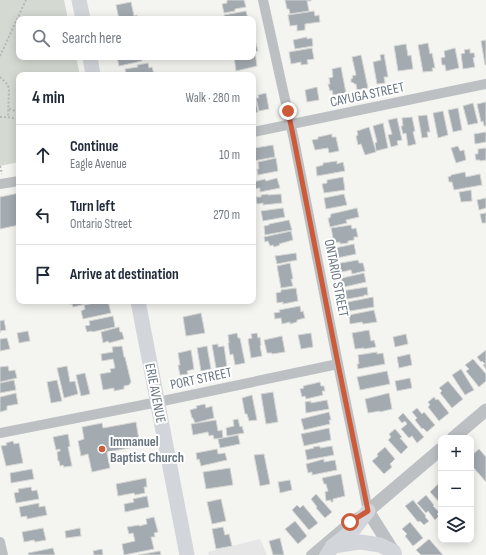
<!DOCTYPE html>
<meta charset="utf-8">
<style>
:root{--surface:#fff;--page:#f2f2f3;--text:#1f2937;--muted:#747a83;--line:#e0e1e3}
body{margin:0;font-family:"Sofia Sans Condensed",sans-serif;background:var(--page);color:var(--text)}
.controls{position:absolute;right:12px;bottom:12px;display:grid;overflow:hidden;border-radius:8px;box-shadow:0 2px 10px #0003}
.controls button{width:36px;height:36px;display:grid;place-items:center;padding:0;border:0;border-bottom:1px solid var(--line);background:var(--surface);color:var(--text);font:20px sans-serif}
.stop{position:absolute;width:12px;height:12px;margin:-9px;border:3px solid #cd5a39;border-radius:50%;background:#fff}
.stop.end{background:#cd5a39;border-color:#fff;box-shadow:0 1px 4px #0008}
.list{margin:0;padding:0;list-style:none}
h2{display:flex;justify-content:space-between;align-items:center;height:52px;margin:0;padding:0 16px;font-size:17px}
h2 small{font-size:13px;font-weight:400;color:var(--muted)}
.list li{display:grid;grid-template-columns:26px 1fr auto;gap:12px;align-items:center;box-sizing:border-box;height:60px;padding:0 16px;border-top:1px solid var(--line)}
.list b{display:block;font-size:15px;white-space:nowrap}
.list p{margin:0;font-size:13px;white-space:nowrap;color:var(--muted)}
.list em{font-size:13px;font-style:normal;color:var(--muted)}
.icon{flex:none;width:22px;height:22px;fill:none;stroke:currentColor;stroke-width:2;stroke-linecap:round;stroke-linejoin:round}
.map{position:relative;flex:none;width:486px;height:555px;overflow:hidden}
.search{position:absolute;background:var(--surface);box-shadow:0 2px 10px #0003;left:16px;top:16px;width:240px;height:44px;display:flex;align-items:center;gap:10px;box-sizing:border-box;padding:0 14px;border-radius:8px;color:var(--muted);font-size:15px}
.panel{position:absolute;background:var(--surface);box-shadow:0 2px 10px #0003;left:16px;top:72px;width:240px;height:232px;border-radius:8px}
.map>svg:first-child{display:block}
</style>
<div class="map">
<svg width="486" height="555" viewBox="0 0 486 555">
<rect width="100%" height="100%" fill="#f4f4f1"/>
<polygon fill="#e5e6e5" points="260,539 267,555 209,555 208,552"/>
<polygon fill="#d4d9d1" points="0,0 64,0 68,19 19,19 19,57 76,57 80,75 19,75 19,162 0,166"/>
<g fill="#a4abb0" stroke="#d6d6d4">
<polygon points="227,0 244,0 246,7 235,9 235,11 224,13 222,4 227,3"/>
<polygon points="285,0 311,0 311,1 307,1 309,11 290,14 289,9 287,9"/>
<polygon points="131,2 134,16 137,15 138,19 117,19 119,19 116,5"/>
<polygon points="246,11 248,19 225,19 224,15"/>
<polygon points="314,11 315,16 319,15 320,22 305,24 305,30 297,31 297,25 290,26 288,15"/>
<polygon points="307,37 307,39 312,38 313,46 295,49 293,40"/>
<polygon points="253,40 255,40 258,51 253,52"/>
<polygon points="486,40 486,65 485,65 481,41"/>
<polygon points="428,43 430,54 432,53 435,68 432,68 433,71 423,72 418,45"/>
<polygon points="406,44 408,56 411,55 413,69 398,71 394,46"/>
<polygon points="312,48 314,59 307,60 308,64 301,65 301,62 291,64 289,52"/>
<polygon points="455,48 459,68 446,71 445,65 442,65 441,58 445,57 444,51"/>
<polygon points="470,49 470,53 474,53 475,57 473,58 475,67 463,69 461,54 465,53 464,50"/>
<polygon points="253,53 255,53 257,66 236,71 234,57 253,57"/>
<polygon points="384,54 388,77 384,77 385,83 377,84 373,62 381,60 380,55"/>
<polygon points="361,55 368,88 357,90 356,84 354,84 354,83 351,82 351,79 353,78 352,76 356,75 352,57"/>
<polygon points="117,57 141,57 142,61 119,66"/>
<polygon points="148,63 149,68 152,67 154,74 147,75 126,75 125,69 138,67 137,65"/>
<polygon points="341,67 346,93 333,95 332,90 330,91 328,84 330,84 329,78 333,77 332,69"/>
<polygon points="317,87 319,100 307,102 305,90"/>
<polygon points="254,93 258,112 253,113 253,94"/>
<polygon points="266,93 269,109 259,111 256,98 259,98 258,95"/>
<polygon points="486,102 486,126 484,126 483,121 481,122 477,104"/>
<polygon points="473,103 478,123 468,125 463,106"/>
<polygon points="458,108 462,130 453,132 448,110"/>
<polygon points="443,111 448,135 438,138 433,113"/>
<polygon points="427,115 430,132 427,132 428,137 422,138 418,116"/>
<polygon points="412,117 415,131 413,132 416,144 408,146 406,133 403,134 401,126 403,126 402,118"/>
<polygon points="397,118 402,140 397,141 398,145 391,147 388,135 392,134 388,120"/>
<polygon points="383,123 388,148 376,151 375,143 377,142 373,126"/>
<polygon points="369,127 376,152 365,155 361,144 358,145 356,136 358,135 357,131"/>
<polygon points="486,132 486,142 475,144 474,134"/>
<polygon points="332,134 332,137 336,137 339,151 329,153 328,148 315,150 312,140 318,139 318,137"/>
<polygon points="273,145 275,157 253,161 253,151 256,151 255,148"/>
<polygon points="458,146 460,151 464,150 466,160 456,163 451,148"/>
<polygon points="486,148 486,160 480,161 480,160 476,160 475,154 478,154 478,149"/>
<polygon points="276,158 278,171 258,175 257,169 259,169 258,162"/>
<polygon points="337,161 337,164 343,162 345,171 317,176 316,167 323,165 323,163"/>
<polygon points="465,172 466,177 480,174 482,185 454,190 452,182 449,182 448,177 451,176 451,175"/>
<polygon points="343,177 345,190 324,193 322,184 327,183 327,180"/>
<polygon points="277,178 280,188 260,192 260,188 254,189 253,182 265,179 266,181"/>
<polygon points="471,190 472,201 461,202 459,192"/>
<polygon points="19,193 19,225 0,229 0,197"/>
<polygon points="268,194 268,195 281,194 282,203 263,205 263,203 257,204 256,197 261,197 261,195"/>
<polygon points="344,194 347,205 326,209 324,198"/>
<polygon points="486,198 486,208 479,210 477,200"/>
<polygon points="283,208 285,217 263,221 261,211"/>
<polygon points="357,208 359,217 346,220 347,223 330,227 328,218 330,218 331,214"/>
<polygon points="486,213 486,223 482,223 480,214"/>
<polygon points="289,220 292,230 265,235 264,226 269,225 269,224"/>
<polygon points="351,225 352,229 356,228 358,237 354,237 354,240 348,241 348,243 340,244 340,242 334,243 331,228"/>
<polygon points="291,231 293,240 279,244 280,245 274,247 273,245 270,246 268,241 265,242 264,237"/>
<polygon points="354,244 356,254 337,258 335,248"/>
<polygon points="296,253 297,260 277,264 275,256"/>
<polygon points="358,260 359,263 363,263 365,271 352,274 351,270 337,273 335,264"/>
<polygon points="290,263 293,279 291,279 293,286 281,288 277,266"/>
<polygon points="364,273 366,282 340,288 338,279"/>
<polygon points="367,287 368,295 364,295 364,296 342,300 341,291"/>
<polygon points="296,288 298,301 283,304 283,302 277,303 276,293 281,292 281,290"/>
<polygon points="373,297 374,307 344,312 343,303"/>
<polygon points="68,301 99,301 73,307 72,304 69,304"/>
<polygon points="104,301 108,301 111,313 83,319 81,311 85,309 84,305"/>
<polygon points="300,306 301,312 303,311 305,318 297,320 297,322 290,324 290,322 282,324 281,318 275,319 274,313 280,312 279,310"/>
<polygon points="374,310 377,322 363,324 362,322 350,324 349,315"/>
<polygon points="201,313 205,333 186,336 183,317"/>
<polygon points="113,316 115,327 92,332 92,331 87,332 85,326 90,325 89,321"/>
<polygon points="4,320 6,330 0,331 0,333 0,321"/>
<polygon points="119,327 120,332 122,332 124,339 109,343 108,341 103,343 101,332"/>
<polygon points="369,330 371,341 374,340 376,347 364,349 364,348 355,349 352,333"/>
<polygon points="28,331 30,341 19,343 17,333"/>
<polygon points="237,333 238,338 240,338 245,363 235,365 233,354 230,355 228,343 229,343 228,335"/>
<polygon points="257,333 258,338 260,337 261,345 260,346 262,356 251,358 248,339 252,338 251,334"/>
<polygon points="311,333 313,347 301,349 298,335"/>
<polygon points="406,334 408,344 395,347 393,337"/>
<polygon points="282,336 285,352 272,354 272,353 267,353 264,340"/>
<polygon points="7,338 10,349 0,351 0,339"/>
<polygon points="218,344 218,347 224,346 227,367 216,368 212,345"/>
<polygon points="122,346 124,357 125,357 131,382 129,385 124,386 124,389 114,391 114,388 103,390 100,374 111,372 110,369 115,368 113,359 102,361 101,354 113,352 112,347"/>
<polygon points="207,346 211,369 201,371 197,348"/>
<polygon points="191,350 194,369 187,371 188,374 180,375 178,365 180,365 178,353"/>
<polygon points="486,350 486,369 483,365 485,364 482,361 481,362 477,357"/>
<polygon points="377,352 377,354 383,353 385,364 358,369 357,364 359,364 358,355"/>
<polygon points="410,354 412,365 399,368 397,357"/>
<polygon points="473,359 486,374 486,381 479,387 466,371 469,369 465,365"/>
<polygon points="8,366 9,371 15,370 17,378 0,382 0,367"/>
<polygon points="67,366 70,382 75,381 78,394 64,398 57,368"/>
<polygon points="461,369 474,390 465,395 452,375"/>
<polygon points="387,371 390,384 360,390 357,377"/>
<polygon points="85,373 90,394 81,396 76,375"/>
<polygon points="410,378 412,388 397,391 395,381"/>
<polygon points="14,380 16,390 0,393 0,383"/>
<polygon points="57,380 62,401 51,403 47,382"/>
<polygon points="448,381 463,399 452,408 440,393 442,391 439,388"/>
<polygon points="320,382 321,386 324,386 325,391 322,391 323,395 306,399 305,396 302,397 300,389 304,388 303,386"/>
<polygon points="273,392 278,422 266,424 261,394"/>
<polygon points="16,393 18,404 7,406 7,410 0,412 0,397"/>
<polygon points="389,393 392,409 380,412 380,411 368,413 365,399"/>
<polygon points="252,395 257,420 249,421 247,414 245,414 242,398"/>
<polygon points="434,397 436,400 438,399 449,413 439,421 428,407 430,405 428,402"/>
<polygon points="327,400 329,409 306,413 305,402 311,401 311,403"/>
<polygon points="205,404 206,408 212,406 214,418 195,423 193,418 192,418 190,410 197,408 196,406"/>
<polygon points="417,408 422,414 424,412 435,425 427,432 423,428 422,429 415,420 417,418 412,412"/>
<polygon points="329,412 331,420 329,420 330,424 304,430 301,419"/>
<polygon points="403,413 424,437 417,443 412,436 409,438 401,429 407,424 405,421 402,423 398,418"/>
<polygon points="238,419 240,427 242,426 244,433 227,436 226,428 234,426 233,420"/>
<polygon points="216,420 218,431 222,430 223,438 214,439 213,435 209,436 208,432 193,435 191,424"/>
<polygon points="136,422 140,446 107,452 110,468 92,472 88,454 81,456 78,441 84,439 82,427 102,423 103,428"/>
<polygon points="329,428 331,440 304,446 301,434"/>
<polygon points="395,429 402,437 400,438 408,447 401,454 388,440 391,437 389,434"/>
<polygon points="68,434 70,446 68,447 72,466 64,467 63,465 60,466 59,461 58,461 57,452 60,451 60,449 56,450 53,437"/>
<polygon points="238,435 240,444 220,448 218,439"/>
<polygon points="13,441 14,444 19,443 23,463 6,466 1,446 7,445 6,443"/>
<polygon points="320,446 320,448 332,446 334,455 307,460 305,450 314,448 313,447"/>
<polygon points="385,447 395,459 390,464 392,467 384,474 372,461 378,456 377,454"/>
<polygon points="217,449 218,454 225,453 227,460 201,466 199,459 197,460 196,453"/>
<polygon points="479,449 486,457 486,482 473,467 474,467 471,463 471,456"/>
<polygon points="264,454 270,484 260,486 254,455"/>
<polygon points="324,459 324,462 335,460 337,470 312,475 312,472 308,473 306,464"/>
<polygon points="230,468 233,485 206,489 203,472"/>
<polygon points="32,469 34,479 11,483 10,473"/>
<polygon points="341,474 345,496 333,499 333,502 331,502 331,500 326,501 325,492 328,491 326,484 324,484 322,478"/>
<polygon points="146,478 147,487 144,487 145,493 135,495 134,493 118,496 116,484"/>
<polygon points="290,480 292,490 280,493 278,482"/>
<polygon points="438,484 441,487 441,504 430,492"/>
<polygon points="31,487 32,491 37,490 39,499 16,503 14,493 19,492 18,489"/>
<polygon points="316,494 332,512 325,518 316,508 317,507 311,499"/>
<polygon points="426,495 434,505 433,506 439,512 437,514 439,516 435,520 428,511 426,513 417,503"/>
<polygon points="147,496 149,507 125,512 124,504 134,502 133,499"/>
<polygon points="221,499 226,521 212,524 207,502"/>
<polygon points="413,500 426,516 425,517 429,521 424,525 420,521 418,522 405,506"/>
<polygon points="39,503 39,507 45,506 47,515 27,519 27,516 21,517 19,507"/>
<polygon points="297,505 300,508 303,505 318,523 309,530 292,510"/>
<polygon points="154,517 158,532 154,533 155,537 151,537 154,549 124,555 122,544 135,541 133,533 129,534 127,527 139,525 139,526 147,524 146,519"/>
<polygon points="295,521 307,536 298,544 285,529"/>
<polygon points="410,522 423,538 413,546 405,536 407,534 402,529"/>
<polygon points="223,527 225,535 229,534 232,546 216,549 212,529"/>
<polygon points="43,528 46,540 35,542 34,540 24,542 22,532"/>
<polygon points="80,528 81,536 66,538 65,531"/>
<polygon points="280,538 284,555 273,555 269,541"/>
<polygon points="429,539 443,555 421,555 416,550"/>
<polygon points="53,548 55,555 29,555 28,553"/>
<polygon points="102,549 103,555 94,555 93,551"/>
<polygon points="160,551 161,555 138,555"/>
</g>
<g fill="none" stroke-linecap="round" stroke-linejoin="round">
<g stroke="#b6b9bb" stroke-width="2" stroke-dasharray="2 2" stroke-linecap="butt">
<polyline points="0,56 26,0"/>
<polyline points="0,77 8,85 9,90 8,117"/>
<polyline points="9,109 19,112"/>
<polyline points="0,117 7,117 19,119"/>
<polyline points="0,166 2,174"/>
</g>
<g stroke="#bcc0c3" stroke-width="10">
<polyline points="263,0 294,140 338,364 368,511 350,522 311,555"/>
<polyline points="253,132 486,84"/>
<polyline points="0,184 19,181"/>
<polyline points="0,433 158,402 338,364"/>
<polyline points="0,542 3,555"/>
</g>
<g stroke="#bcc0c3" stroke-width="13">
<polyline points="453,438 486,410"/>
<polyline points="395,554 368,511 441,449"/>
</g>
<g stroke="#d2d5d9" stroke-width="15">
<polyline points="79,0 83,19"/>
<polyline points="90,57 93,75"/>
<polyline points="138,301 187,555"/>
<polyline points="333,546 360,542 380,545 394,552"/>
<polyline points="327,555 333,546 354,529 368,511"/>
</g>
</g>
<g fill="none" stroke-linecap="round" stroke-linejoin="round">
<polyline stroke="#cd5a39" stroke-width="5" points="288,111 294,140 338,364 368,511 350,522"/>
</g>
<circle fill="#cd5a39" stroke="#fff" stroke-width="1.5" cx="102" cy="449" r="4"/>
<g text-anchor="middle" stroke-width="4" stroke-linejoin="round" paint-order="stroke">
<g font-size="14" fill="#67747f" stroke="#fff">
<text transform="translate(367 94) rotate(-12)" y="5">CAYUGA STREET</text>
<text transform="translate(337 278) rotate(79)" y="5">ONTARIO STREET</text>
<text transform="translate(201 378) rotate(-12)" y="5">PORT STREET</text>
<text transform="translate(156 393) rotate(79)" y="5">ERIE AVENUE</text>
</g>
<g font-size="14" font-weight="bold" fill="#67747f" stroke="#fff" text-anchor="start">
<text x="110" y="446">Immanuel<tspan x="110" dy="16">Baptist Church</tspan></text>
</g>
</g>
</svg>
<div class="controls">
<button>+</button>
<button>−</button>
<button><svg class="icon" aria-label="layers" viewBox="0 0 24 24"><path d="M12 4l9 5-9 5-9-5zM3 14l9 5 9-5"/></svg></button>
</div>
<div class="stop" style="left:350px;top:522px"></div>
<div class="stop end" style="left:288px;top:111px"></div>
<div class="search"><svg class="icon" aria-label="search" viewBox="0 0 24 24"><circle cx="10" cy="10" r="6"/><path d="M15 15l6 6"/></svg>Search here</div>
<section class="panel">
<h2>4 min<small>Walk · 280 m</small></h2>
<ul class="list">
<li><svg class="icon" aria-label="ahead" viewBox="0 0 24 24"><path d="M12 20V5M6 11l6-6 6 6"/></svg><div><b>Continue</b><p>Eagle Avenue</p></div><em>10 m</em></li>
<li><svg class="icon" aria-label="left" viewBox="0 0 24 24"><path d="M17 20v-9H6M10 6l-5 5 5 5"/></svg><div><b>Turn left</b><p>Ontario Street</p></div><em>270 m</em></li>
<li><svg class="icon" aria-label="arrive" viewBox="0 0 24 24"><path d="M6 21V4h12l-3 4 3 4H6"/></svg><div><b>Arrive at destination</b></div></li>
</ul>
</section>
</div>
